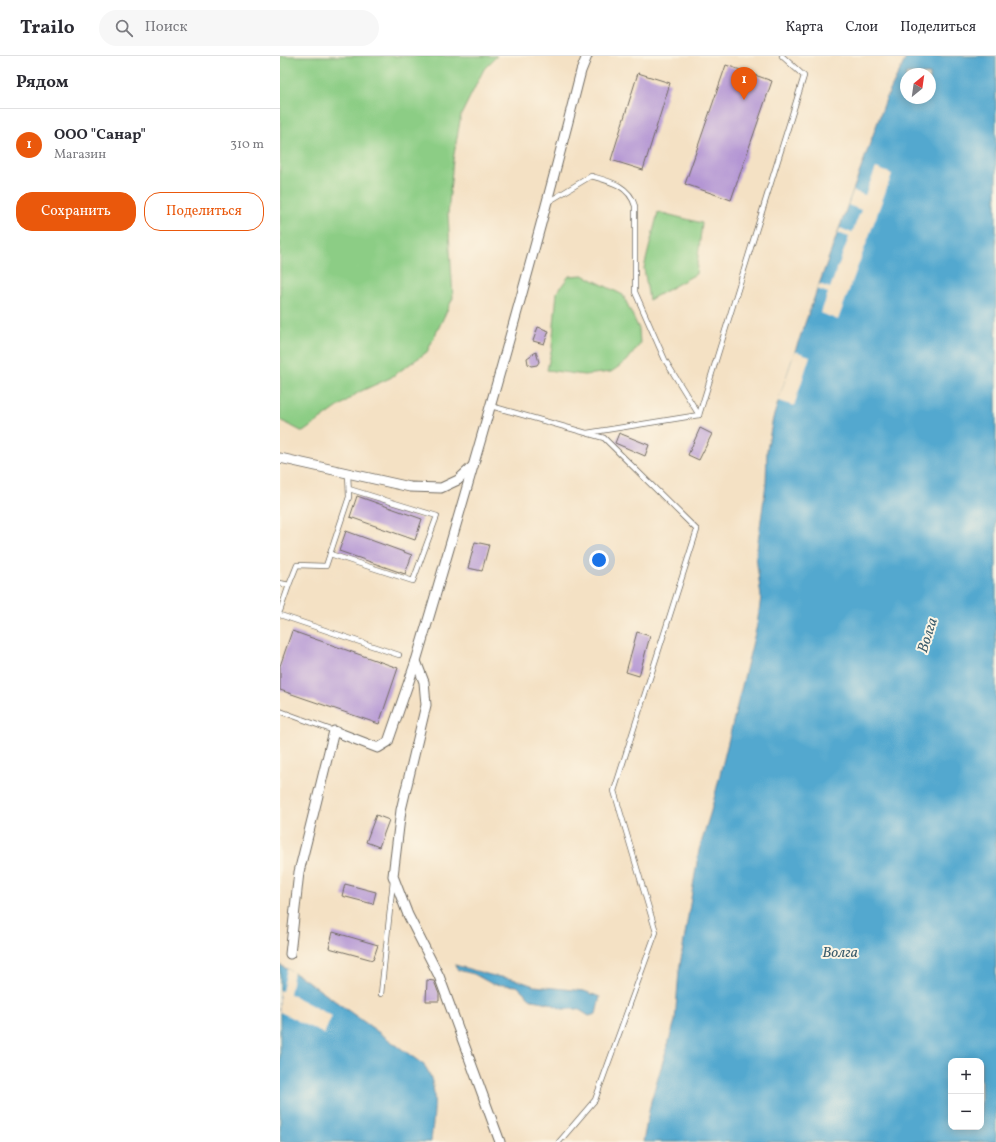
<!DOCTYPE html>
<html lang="ru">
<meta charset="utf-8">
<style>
:root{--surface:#fff;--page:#f7f7f7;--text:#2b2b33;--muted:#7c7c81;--line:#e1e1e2;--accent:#ea580c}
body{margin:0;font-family:Vollkorn,serif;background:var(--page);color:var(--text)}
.controls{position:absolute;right:12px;bottom:12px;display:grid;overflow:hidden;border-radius:8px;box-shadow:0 2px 10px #0003}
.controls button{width:36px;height:36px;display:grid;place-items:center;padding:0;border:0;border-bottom:1px solid var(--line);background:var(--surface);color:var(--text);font:20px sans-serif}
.compass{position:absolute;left:620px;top:12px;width:36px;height:36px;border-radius:50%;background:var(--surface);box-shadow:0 2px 10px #0003;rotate:29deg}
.you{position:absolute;left:319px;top:504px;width:14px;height:14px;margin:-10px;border:3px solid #fff;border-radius:50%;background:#1a73e8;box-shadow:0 0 0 6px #1a73e833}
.badge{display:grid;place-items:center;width:26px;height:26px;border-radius:50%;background:var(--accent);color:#fff;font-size:13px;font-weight:700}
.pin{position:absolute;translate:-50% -33px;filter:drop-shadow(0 1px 2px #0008)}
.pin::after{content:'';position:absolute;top:21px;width:14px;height:12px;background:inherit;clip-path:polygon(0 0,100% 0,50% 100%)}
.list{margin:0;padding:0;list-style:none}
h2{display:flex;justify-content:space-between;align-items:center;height:52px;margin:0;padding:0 16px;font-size:17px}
h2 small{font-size:13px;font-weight:400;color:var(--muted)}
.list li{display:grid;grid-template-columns:26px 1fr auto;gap:12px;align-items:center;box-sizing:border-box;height:72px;padding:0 16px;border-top:1px solid var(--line)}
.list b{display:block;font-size:15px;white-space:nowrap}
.list p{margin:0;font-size:13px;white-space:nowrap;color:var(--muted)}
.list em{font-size:13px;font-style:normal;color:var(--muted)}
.actions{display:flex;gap:8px;padding:12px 16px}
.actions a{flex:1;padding:9px 0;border:1px solid var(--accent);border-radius:16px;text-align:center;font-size:14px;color:var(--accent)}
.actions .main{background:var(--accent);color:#fff}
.icon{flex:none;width:22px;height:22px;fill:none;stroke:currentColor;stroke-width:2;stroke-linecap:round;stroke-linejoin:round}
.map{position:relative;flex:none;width:716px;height:1086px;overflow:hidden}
header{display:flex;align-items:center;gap:24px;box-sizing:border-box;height:56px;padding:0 20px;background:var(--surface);border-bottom:1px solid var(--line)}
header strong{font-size:19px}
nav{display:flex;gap:22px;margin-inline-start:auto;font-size:14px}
.search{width:280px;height:36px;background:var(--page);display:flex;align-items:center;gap:10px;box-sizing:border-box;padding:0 14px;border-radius:22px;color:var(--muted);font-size:15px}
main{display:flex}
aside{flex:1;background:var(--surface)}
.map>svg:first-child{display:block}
</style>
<header>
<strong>Trailo</strong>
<div class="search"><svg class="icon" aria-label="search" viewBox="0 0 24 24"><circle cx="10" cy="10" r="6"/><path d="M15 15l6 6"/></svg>Поиск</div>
<nav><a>Карта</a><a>Слои</a><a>Поделиться</a></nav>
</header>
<main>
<aside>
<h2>Рядом<small></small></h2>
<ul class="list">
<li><span class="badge">1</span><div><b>ООО &quot;Санар&quot;</b><p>Магазин</p></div><em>310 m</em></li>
</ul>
<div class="actions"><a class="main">Сохранить</a><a>Поделиться</a></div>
</aside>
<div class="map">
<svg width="716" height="1086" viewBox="0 0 716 1086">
<rect width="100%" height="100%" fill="#fcf5e5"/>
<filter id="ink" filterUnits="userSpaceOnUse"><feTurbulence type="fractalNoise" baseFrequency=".025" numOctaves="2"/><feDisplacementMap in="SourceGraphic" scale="8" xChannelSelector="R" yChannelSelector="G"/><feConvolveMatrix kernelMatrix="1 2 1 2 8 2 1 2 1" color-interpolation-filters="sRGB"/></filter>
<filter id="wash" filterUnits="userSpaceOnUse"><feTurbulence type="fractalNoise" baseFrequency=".012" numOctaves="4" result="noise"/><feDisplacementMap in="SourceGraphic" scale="16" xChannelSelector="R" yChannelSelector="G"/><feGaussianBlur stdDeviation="0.9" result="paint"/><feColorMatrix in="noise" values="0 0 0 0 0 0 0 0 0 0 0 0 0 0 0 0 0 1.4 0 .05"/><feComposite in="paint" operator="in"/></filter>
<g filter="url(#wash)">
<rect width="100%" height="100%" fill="#f4e1c4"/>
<g fill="#8ccd85" stroke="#5c7c58">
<polygon points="0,0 217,0 204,13 181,59 173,104 168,158 173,242 147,296 110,322 79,336 23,376 0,364"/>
<polygon points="378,156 422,167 416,218 369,244 364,212"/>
<polygon points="303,219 343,239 359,273 360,288 347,305 331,316 304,319 267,314 272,291 277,236 289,220"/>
</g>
<g fill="#53a8cf" stroke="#3f6a7d" fill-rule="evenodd">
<path d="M 627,0 L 716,0 L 716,1086 L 363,1086 L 371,1045 L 395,965 L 399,915 L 419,794 L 431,755 L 477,569 L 481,541 L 476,500 L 486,428 L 487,394 L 493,362 L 515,295 L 606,43 ZM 626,18 L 650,18 L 650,42 L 626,42 ZM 671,1005 L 701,1005 L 701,1071 L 671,1071 Z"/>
<path d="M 0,909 L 23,922 L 144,1009 C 160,1029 153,1062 151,1086 L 0,1086 Z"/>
<polygon points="175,909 210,919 237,924 254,930 304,935 320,941 316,958 309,960 298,953 282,953 269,947 252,944 237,930 212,928 194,918 178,914"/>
</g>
<g fill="#f4e1c4">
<polygon points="596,112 612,118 558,264 541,257 548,237 537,233 539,228 550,232 569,181 558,177 560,172 572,177 581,154 568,149 573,135 585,139"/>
<polygon points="515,295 530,300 514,350 498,345"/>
<polygon points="7,913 14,916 10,938 52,960 44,978 0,956 0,934 2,935"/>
</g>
<g id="blocks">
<g fill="#b496d4">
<polygon points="446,9 492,25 451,144 405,128"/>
<polygon points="358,17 390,27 363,114 331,104"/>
<polygon points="258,271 269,275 264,288 253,285"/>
<polygon points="256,296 259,306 257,309 251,310 248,308 247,302"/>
<polygon points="420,372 432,378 419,404 408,399"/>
<polygon points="339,377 369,389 365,400 335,387"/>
<polygon points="77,440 142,463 135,484 70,461"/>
<polygon points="66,475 132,499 125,518 59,495"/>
<polygon points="195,486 209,489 202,515 188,512"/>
<polygon points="12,575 118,612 99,668 0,634 0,610"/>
<polygon points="357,576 370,580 359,620 346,616"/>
<polygon points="96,759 109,764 99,791 86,786"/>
<polygon points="65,828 96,836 93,848 62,840"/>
<polygon points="53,876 98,889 93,904 49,892"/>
<polygon points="147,924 154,925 159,938 159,945 146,945"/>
</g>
</g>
</g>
<g filter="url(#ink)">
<use href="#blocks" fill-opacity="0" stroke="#716b61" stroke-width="1"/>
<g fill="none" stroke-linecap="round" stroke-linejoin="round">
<g stroke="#716b61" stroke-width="6">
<g id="service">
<path d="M 268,146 L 311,120 C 329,125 349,129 355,150 L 355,236 L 385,304 L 419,359"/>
<polyline points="211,350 324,382 417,474 334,735 376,876 315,1044 279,1086"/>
<polyline points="307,377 419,359 524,20 502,0"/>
<polyline points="50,498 133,525 157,460 69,433"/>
<polyline points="0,527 9,529 0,555"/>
<polyline points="9,529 17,509 46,510 69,441 68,417"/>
<polyline points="0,559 119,599"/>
<polyline points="0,655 54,675"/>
<polyline points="101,938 113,825"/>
</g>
</g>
<g stroke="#716b61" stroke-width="11">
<g id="minor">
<polyline points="0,402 130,431 161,432 178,424 193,410"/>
<polyline points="10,898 19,816 54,675 98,692 108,686 136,605"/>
<path d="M 220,1086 L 159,920 L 128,859 L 113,820 L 121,754 L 146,649 L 144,626 L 136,605 C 194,409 251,213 301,15 L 307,0"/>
</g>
</g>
<use href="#service" stroke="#fff" stroke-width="4.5"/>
<use href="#minor" stroke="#fff" stroke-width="9"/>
</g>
</g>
<g text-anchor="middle" stroke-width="4" stroke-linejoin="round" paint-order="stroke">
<g font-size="15" font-style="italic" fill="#3b5d6d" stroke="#fcf5e5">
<text transform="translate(647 579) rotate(-73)" y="5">Волга</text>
<text x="560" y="901">Волга</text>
</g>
</g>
</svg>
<div class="controls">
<button>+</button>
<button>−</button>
</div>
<svg class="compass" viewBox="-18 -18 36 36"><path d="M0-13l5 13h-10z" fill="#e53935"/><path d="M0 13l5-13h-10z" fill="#7c7c81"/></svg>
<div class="you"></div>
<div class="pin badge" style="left:464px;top:44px">1</div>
</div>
</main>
